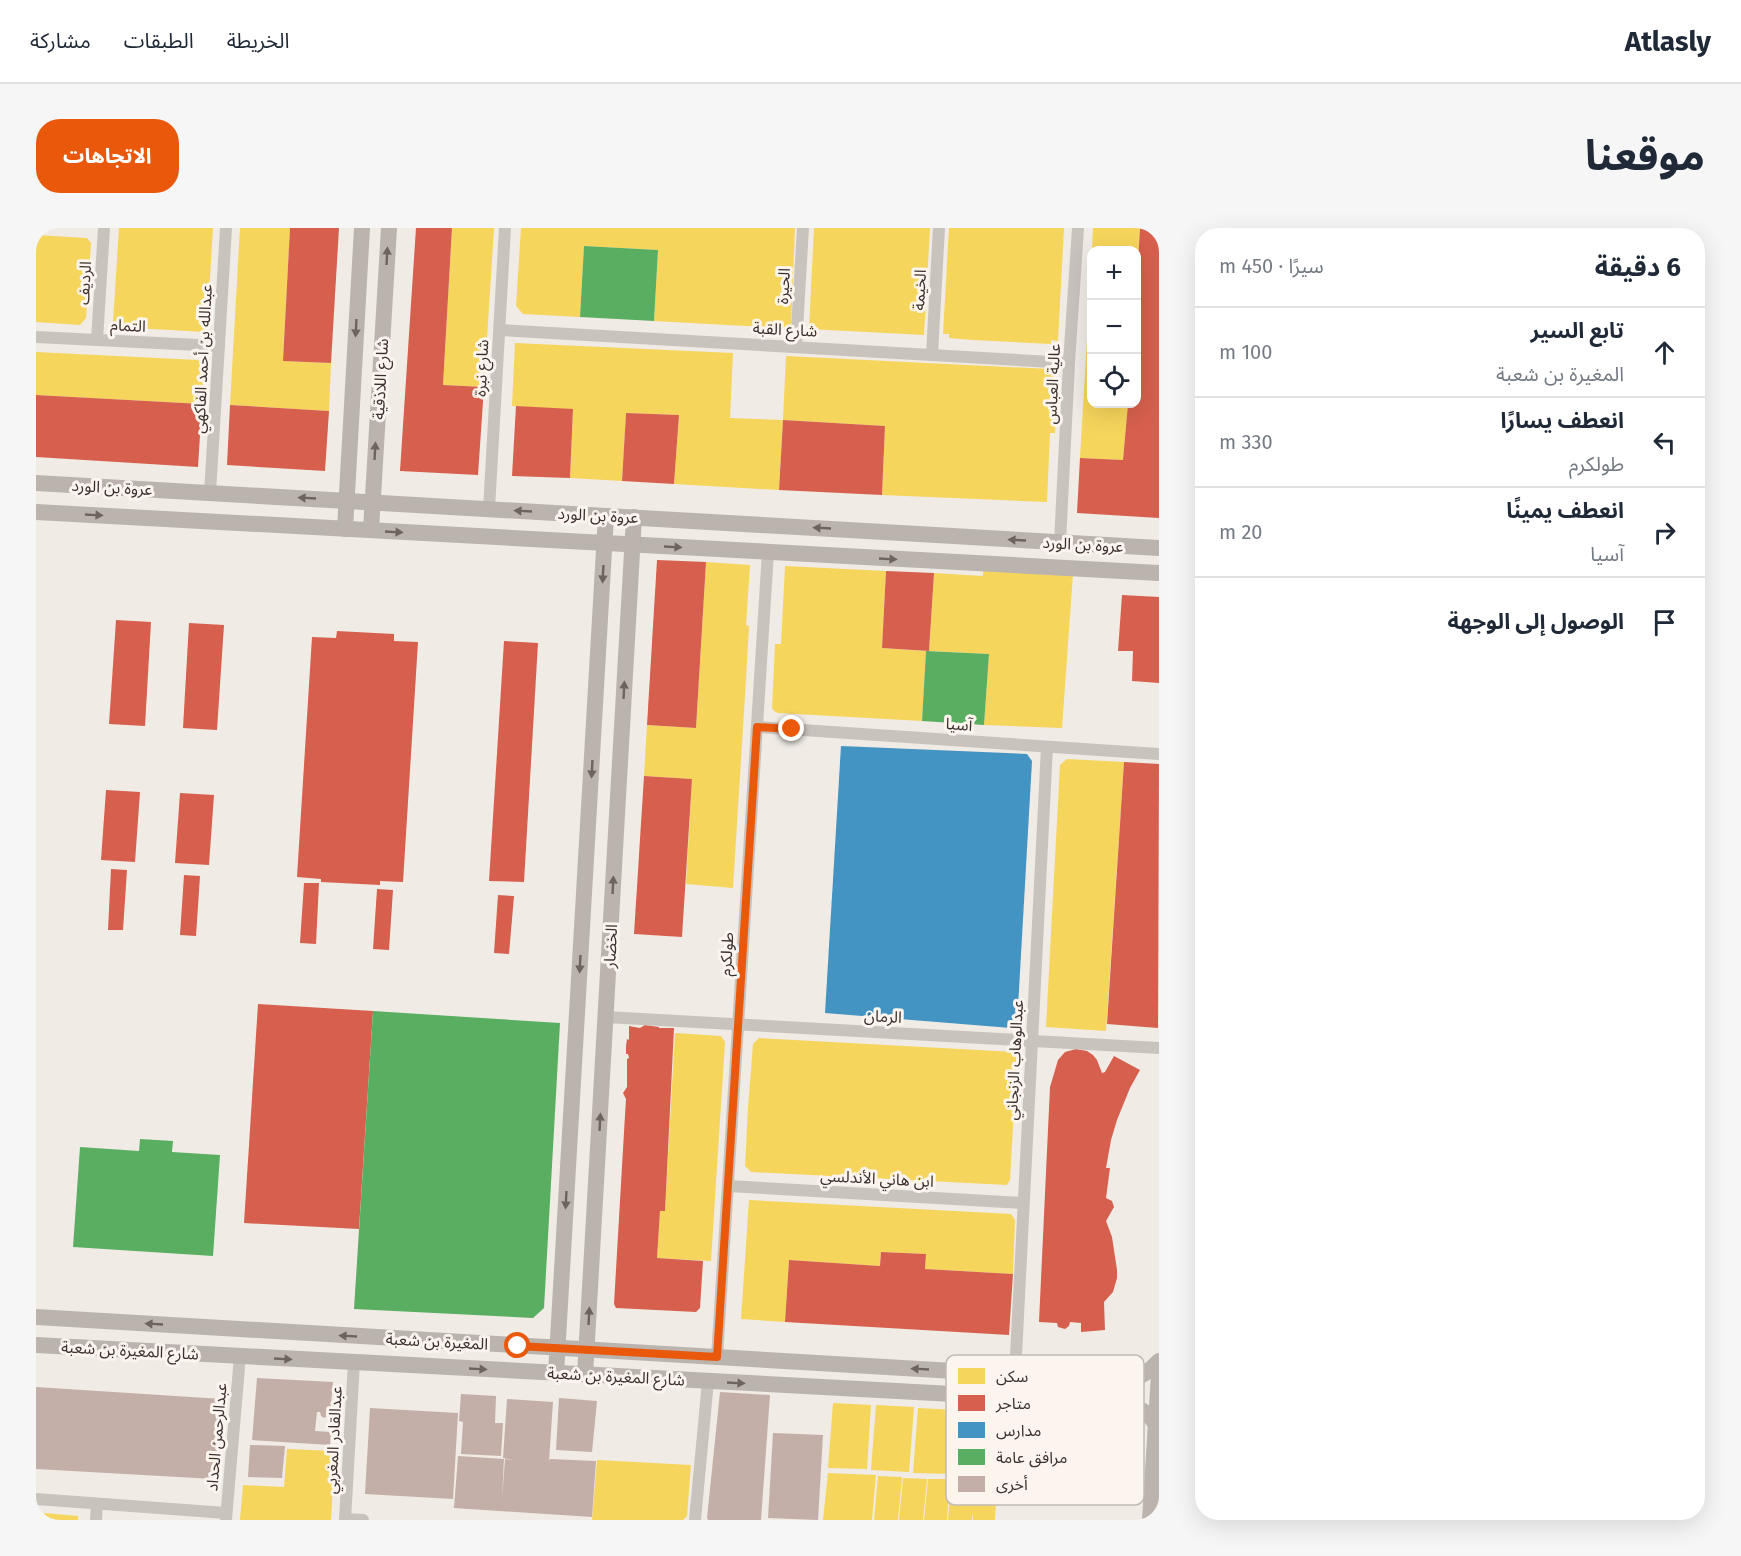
<!DOCTYPE html>
<html lang="ar">
<meta charset="utf-8">
<style>
:root{--surface:#fff;--page:#f6f6f7;--text:#1f2937;--muted:#747a83;--line:#e0e1e3;--accent:#ea580c}
body{margin:0;font-family:"Fira Sans","Noto Sans Arabic",sans-serif;background:var(--page);color:var(--text);direction:rtl}
.controls{position:absolute;right:18px;top:18px;display:grid;overflow:hidden;border-radius:12px;box-shadow:0 6px 24px #0002}
.controls button{width:54px;height:54px;display:grid;place-items:center;padding:0;border:0;border-bottom:2px solid var(--line);background:var(--surface);color:var(--text);font:30px sans-serif}
.stop{position:absolute;width:18px;height:18px;margin:-14px;border:4px solid #ea580c;border-radius:50%;background:#fff}
.stop.end{background:#ea580c;border-color:#fff;box-shadow:0 2px 6px #0008}
.list{margin:0;padding:0;list-style:none}
h2{display:flex;justify-content:space-between;align-items:center;height:78px;margin:0;padding:0 24px;font-size:26px}
h2 small{font-size:20px;font-weight:400;color:var(--muted)}
.list li{display:grid;grid-template-columns:39px 1fr auto;gap:18px;align-items:center;box-sizing:border-box;height:90px;padding:0 24px;border-top:2px solid var(--line)}
.list b{display:block;font-size:22px;white-space:nowrap}
.list p{margin:0;font-size:20px;white-space:nowrap;color:var(--muted)}
.list em{font-size:20px;font-style:normal;color:var(--muted)}
.icon{flex:none;width:33px;height:33px;fill:none;stroke:currentColor;stroke-width:2;stroke-linecap:round;stroke-linejoin:round}
.map{position:relative;flex:none;width:1123px;height:1292px;overflow:hidden;direction:ltr;border-radius:24px}
header{display:flex;align-items:center;gap:36px;box-sizing:border-box;height:84px;padding:0 30px;background:var(--surface);border-bottom:2px solid var(--line)}
header strong{font-size:28px}
nav{display:flex;gap:33px;margin-inline-start:auto;font-size:21px}
.intro{display:flex;align-items:center;justify-content:space-between;box-sizing:border-box;height:144px;padding:0 36px}
h1{margin:0;font-size:42px}
.button{padding:15px 27px;border-radius:24px;background:var(--accent);color:#fff;font-size:21px;font-weight:700}
main{display:flex;gap:36px;padding:0 36px}
aside{flex:1;background:var(--surface);border-radius:24px;box-shadow:0 6px 24px #0002}
.map>svg:first-child{display:block}
</style>
<header>
<strong>Atlasly</strong>
<nav><a>الخريطة</a><a>الطبقات</a><a>مشاركة</a></nav>
</header>
<div class="intro"><h1>موقعنا</h1><a class="button">الاتجاهات</a></div>
<main>
<aside>
<h2>6 دقيقة<small>سيرًا · 450 m</small></h2>
<ul class="list">
<li><svg class="icon" aria-label="ahead" viewBox="0 0 24 24"><path d="M12 20V5M6 11l6-6 6 6"/></svg><div><b>تابع السير</b><p>المغيرة بن شعبة</p></div><em>100 m</em></li>
<li><svg class="icon" aria-label="left" viewBox="0 0 24 24"><path d="M17 20v-9H6M10 6l-5 5 5 5"/></svg><div><b>انعطف يسارًا</b><p>طولكرم</p></div><em>330 m</em></li>
<li><svg class="icon" aria-label="right" viewBox="0 0 24 24"><path d="M7 20v-9h11M14 6l5 5-5 5"/></svg><div><b>انعطف يمينًا</b><p>آسيا</p></div><em>20 m</em></li>
<li><svg class="icon" aria-label="arrive" viewBox="0 0 24 24"><path d="M6 21V4h12l-3 4 3 4H6"/></svg><div><b>الوصول إلى الوجهة</b></div></li>
</ul>
</aside>
<div class="map">
<svg width="1123" height="1292" viewBox="0 0 1123 1292">
<rect width="100%" height="100%" fill="#f0ebe5"/>
<g fill="#f6d55c">
<polygon points="83,0 177,0 171,100 169,104 80,99 77,93"/>
<polygon points="204,0 254,0 247,133 295,135 293,183 194,177"/>
<polygon points="416,0 458,0 448,159 407,157"/>
<polygon points="485,0 759,0 755,97 748,100 618,93 622,22 548,18 544,89 487,86 480,78"/>
<polygon points="778,0 894,0 888,107 773,101"/>
<polygon points="913,0 1028,0 1022,113 1015,112 1015,116 937,112 913,110 913,106 907,106"/>
<polygon points="1057,0 1104,0 1102,34 1101,34 1101,22 1056,22"/>
<polygon points="0,7 51,10 55,15 50,90 44,97 0,94"/>
<polygon points="1054,60 1056,60 1056,176 1092,176 1087,232 1044,230"/>
<polygon points="479,115 697,125 694,190 747,192 743,262 638,256 643,187 590,185 586,253 534,250 537,182 476,178"/>
<polygon points="0,124 162,132 168,139 166,176 0,167"/>
<polygon points="750,128 1015,141 1022,154 1019,205 1014,205 1011,274 846,267 849,198 747,192"/>
<polygon points="670,334 714,337 710,397 713,398 710,452 697,660 650,656 656,551 608,548 611,497 660,500"/>
<polygon points="749,338 850,343 846,420 890,423 886,493 742,485 738,483 736,480 739,416 745,416"/>
<polygon points="947,340 1037,346 1026,500 948,497 953,426 893,423 898,345 947,348"/>
<polygon points="1031,531 1088,534 1070,803 1010,799 1024,537"/>
<polygon points="639,805 685,808 689,814 675,1033 621,1030 624,983 629,983"/>
<polygon points="723,810 979,824 981,826 974,952 971,957 715,944 709,938 712,880 717,816"/>
<polygon points="713,972 975,986 979,992 977,1046 889,1041 890,1026 845,1024 844,1038 753,1032 749,1094 705,1091"/>
<polygon points="797,1175 835,1177 831,1241 792,1240"/>
<polygon points="840,1177 878,1179 873,1244 835,1242"/>
<polygon points="882,1180 920,1182 916,1246 877,1245"/>
<polygon points="251,1221 299,1223 295,1292 204,1292 207,1257 248,1259"/>
<polygon points="561,1232 655,1237 651,1288 647,1292 556,1292"/>
<polygon points="792,1245 840,1247 836,1292 787,1292"/>
<polygon points="842,1248 866,1249 862,1292 838,1292"/>
<polygon points="867,1250 891,1251 887,1292 863,1292"/>
<polygon points="892,1251 914,1251 911,1292 888,1292"/>
<polygon points="915,1253 961,1254 959,1292 937,1292 937,1285 936,1292 912,1292"/>
<polygon points="8,1285 42,1288 42,1292 8,1292"/>
</g>
<g fill="#d6604d">
<polygon points="254,0 303,0 295,135 247,133"/>
<polygon points="380,0 416,0 407,157 448,159 442,247 364,243"/>
<polygon points="1104,0 1123,0 1123,290 1041,285 1044,230 1087,232 1092,176 1100,176 1100,69"/>
<polygon points="0,167 166,176 162,239 0,229"/>
<polygon points="194,177 293,183 289,243 191,237"/>
<polygon points="480,178 537,181 534,250 476,248"/>
<polygon points="590,185 643,187 638,256 586,253"/>
<polygon points="747,192 849,198 846,267 743,262"/>
<polygon points="621,332 670,334 660,500 611,497"/>
<polygon points="850,343 898,345 893,423 846,420"/>
<polygon points="1086,367 1123,369 1123,455 1096,453 1097,423 1082,423"/>
<polygon points="80,392 115,394 109,498 73,496"/>
<polygon points="153,395 188,397 181,502 147,500"/>
<polygon points="301,403 358,406 358,413 382,414 367,654 344,653 344,657 285,654 285,651 261,649 276,409 300,410"/>
<polygon points="468,413 502,415 488,654 453,653"/>
<polygon points="1088,534 1123,536 1122,800 1071,796"/>
<polygon points="608,548 656,551 646,709 598,706"/>
<polygon points="70,562 104,564 99,634 65,632"/>
<polygon points="144,565 178,567 173,637 139,635"/>
<polygon points="75,641 91,642 87,702 72,702"/>
<polygon points="148,647 164,648 160,708 144,707"/>
<polygon points="268,655 283,655 280,716 264,715"/>
<polygon points="341,661 357,662 353,722 337,721"/>
<polygon points="462,667 478,668 473,726 458,725"/>
<polygon points="222,776 337,783 323,1001 208,995"/>
<polygon points="609,797 623,799 623,800 638,800 629,983 624,983 621,1030 667,1033 664,1080 660,1084 580,1080 578,1076 589,887 590,871 587,865 591,859 591,831 593,830 592,826 590,826 590,818 591,811 593,812 593,798 604,800"/>
<polygon points="1040,821 1051,823 1057,827 1061,832 1066,845 1069,844 1078,828 1104,842 1094,860 1081,892 1075,912 1070,940 1074,940 1070,970 1076,973 1078,979 1070,993 1076,1009 1081,1042 1081,1050 1077,1064 1068,1074 1069,1102 1045,1104 1045,1095 1034,1094 1033,1098 1029,1101 1022,1099 1021,1095 1003,1094 1014,859 1022,832 1029,824"/>
<polygon points="845,1024 890,1026 889,1041 977,1046 973,1107 749,1094 753,1032 844,1038"/>
</g>
<polygon fill="#4393c3" points="805,518 991,526 996,533 981,797 975,800 789,785"/>
<g fill="#5aae61">
<polygon points="548,18 622,22 618,93 544,89"/>
<polygon points="890,423 953,426 948,497 886,493"/>
<polygon points="337,783 524,795 508,1080 497,1090 318,1081"/>
<polygon points="104,911 137,913 136,924 184,927 177,1028 37,1019 44,919 103,923"/>
</g>
<g fill="#c3afa7">
<polygon points="221,1150 297,1154 294,1186 288,1190 285,1188 284,1184 281,1184 279,1203 295,1204 294,1217 216,1212"/>
<polygon points="0,1159 186,1171 178,1251 0,1241"/>
<polygon points="684,1164 734,1167 725,1292 672,1292 671,1290"/>
<polygon points="425,1166 460,1168 459,1195 467,1195 465,1228 425,1226 427,1194 423,1193"/>
<polygon points="523,1170 561,1173 556,1224 520,1222"/>
<polygon points="471,1171 517,1174 513,1233 514,1231 560,1233 556,1289 418,1280 422,1228 468,1231 466,1271 469,1231 477,1232 467,1230"/>
<polygon points="334,1180 422,1185 417,1271 329,1266"/>
<polygon points="737,1205 787,1207 782,1292 732,1290"/>
<polygon points="214,1217 249,1218 246,1250 212,1249"/>
</g>
<g fill="none" stroke-linecap="round" stroke-linejoin="round">
<g stroke="#c9c3be" stroke-width="12">
<polyline points="464,102 1033,135"/>
<polyline points="0,109 183,118"/>
<polyline points="61,112 68,0"/>
<polyline points="760,118 767,0"/>
<polyline points="896,126 903,0"/>
<polyline points="174,265 190,0"/>
<polyline points="453,281 469,0"/>
<polyline points="1024,314 1033,135 1042,0"/>
<polyline points="721,499 1123,526"/>
<polyline points="570,789 1123,820"/>
<polyline points="692,958 987,975"/>
<polyline points="681,1129 732,324"/>
<polyline points="979,1147 1011,519"/>
<polyline points="0,1271 190,1285"/>
<polyline points="190,1291 204,1128"/>
<polyline points="309,1291 327,1292"/>
<polyline points="60,1292 61,1276"/>
<polyline points="309,1292 318,1134"/>
<polyline points="659,1292 672,1153"/>
</g>
<g stroke="#bab3ae" stroke-width="16">
<polyline points="0,255 1123,320"/>
<polyline points="0,284 1123,345"/>
<polyline points="309,301 326,0"/>
<polyline points="335,302 353,0"/>
<path d="M 0,1089 L 1089,1153 C 1104,1150 1113,1144 1123,1133"/>
<path d="M 0,1117 L 1087,1175 C 1102,1179 1112,1183 1120,1197"/>
<polyline points="520,1145 570,288"/>
<polyline points="549,1147 598,289"/>
<polyline points="1114,1292 1123,1146"/>
</g>
</g>
<defs><path id="oneway-solid" d="M-6-.8H1V-3.2L6.5 0L1 3.2V.8H-6Z" transform="scale(1.5)"/></defs>
<g fill="#6e645f">
<use href="#oneway-solid" transform="translate(351 28) rotate(-87)"/>
<use href="#oneway-solid" transform="translate(320 100) rotate(93)"/>
<use href="#oneway-solid" transform="translate(339 223) rotate(-87)"/>
<use href="#oneway-solid" transform="translate(271 270) rotate(-177)"/>
<use href="#oneway-solid" transform="translate(487 283) rotate(-177)"/>
<use href="#oneway-solid" transform="translate(58 287) rotate(3)"/>
<use href="#oneway-solid" transform="translate(786 300) rotate(-177)"/>
<use href="#oneway-solid" transform="translate(358 304) rotate(3)"/>
<use href="#oneway-solid" transform="translate(981 312) rotate(-177)"/>
<use href="#oneway-solid" transform="translate(637 319) rotate(3)"/>
<use href="#oneway-solid" transform="translate(852 331) rotate(3)"/>
<use href="#oneway-solid" transform="translate(567 346) rotate(93)"/>
<use href="#oneway-solid" transform="translate(588 462) rotate(-87)"/>
<use href="#oneway-solid" transform="translate(556 541) rotate(93)"/>
<use href="#oneway-solid" transform="translate(577 657) rotate(-87)"/>
<use href="#oneway-solid" transform="translate(544 736) rotate(93)"/>
<use href="#oneway-solid" transform="translate(564 894) rotate(-87)"/>
<use href="#oneway-solid" transform="translate(530 972) rotate(93)"/>
<use href="#oneway-solid" transform="translate(553 1088) rotate(-87)"/>
<use href="#oneway-solid" transform="translate(118 1096) rotate(-177)"/>
<use href="#oneway-solid" transform="translate(312 1108) rotate(-177)"/>
<use href="#oneway-solid" transform="translate(247 1131) rotate(3)"/>
<use href="#oneway-solid" transform="translate(442 1141) rotate(3)"/>
<use href="#oneway-solid" transform="translate(884 1141) rotate(-177)"/>
<use href="#oneway-solid" transform="translate(700 1155) rotate(3)"/>
</g>
<g fill="none" stroke-linecap="round" stroke-linejoin="round">
<polyline stroke="#ea580c" stroke-width="8" points="482,1118 681,1129 721,499 756,501"/>
</g>
<g text-anchor="middle" stroke-width="6" stroke-linejoin="round" paint-order="stroke">
<g font-size="16" fill="#3b302b" stroke="#fbf5ee">
<text transform="translate(48 55) rotate(-87)" y="6">الرديف</text>
<text transform="translate(747 58) rotate(-87)" y="6">الحيرة</text>
<text transform="translate(883 62) rotate(-87)" y="6">الخيمة</text>
<text transform="translate(92 97) rotate(3)" y="6">التمام</text>
<text transform="translate(749 101) rotate(3)" y="6">شارع القبة</text>
<text transform="translate(166 131) rotate(-87)" y="6">عبدالله بن أحمد الفاكهي</text>
<text transform="translate(445 140) rotate(-87)" y="6">شارع نبرة</text>
<text transform="translate(344 151) rotate(-87)" y="6">شارع اللاذقية</text>
<text transform="translate(1016 156) rotate(-87)" y="6">عالية العباس</text>
<text transform="translate(76 259) rotate(3)" y="6">عروة بن الورد</text>
<text transform="translate(562 287) rotate(3)" y="6">عروة بن الورد</text>
<text transform="translate(1047 316) rotate(3)" y="6">عروة بن الورد</text>
<text transform="translate(923 496) rotate(4)" y="6">آسيا</text>
<text transform="translate(574 718) rotate(-87)" y="6">الخضار</text>
<text transform="translate(690 726) rotate(-86)" y="6">طولكرم</text>
<text transform="translate(847 788) rotate(3)" y="6">الرمان</text>
<text transform="translate(978 832) rotate(-87)" y="6">عبدالوهاب الزنجاني</text>
<text transform="translate(841 950) rotate(3)" y="6">ابن هاني الأندلسي</text>
<text transform="translate(401 1113) rotate(3)" y="6">المغيرة بن شعبة</text>
<text transform="translate(94 1122) rotate(3)" y="6">شارع المغيرة بن شعبة</text>
<text transform="translate(580 1148) rotate(3)" y="6">شارع المغيرة بن شعبة</text>
<text transform="translate(180 1209) rotate(-85)" y="6">عبدالرحمن الحداد</text>
<text transform="translate(297 1212) rotate(-87)" y="6">عبدالقادر المغربي</text>
</g>
</g>
<rect x="910" y="1127" width="198" height="150" rx="9" fill="#fbf5ee" stroke="#c1bab4" stroke-width="1.5"/>
<rect x="922" y="1140" width="27" height="16" fill="#f6d55c"/>
<rect x="922" y="1167" width="27" height="16" fill="#d6604d"/>
<rect x="922" y="1194" width="27" height="16" fill="#4393c3"/>
<rect x="922" y="1221" width="27" height="16" fill="#5aae61"/>
<rect x="922" y="1248" width="27" height="16" fill="#c3afa7"/>
<g font-size="16" fill="#3b302b">
<text x="960" y="1154">سكن</text>
<text x="960" y="1181">متاجر</text>
<text x="960" y="1208">مدارس</text>
<text x="960" y="1235">مرافق عامة</text>
<text x="960" y="1262">أخرى</text>
</g>
</svg>
<div class="controls">
<button>+</button>
<button>−</button>
<button><svg class="icon" aria-label="locate" viewBox="0 0 24 24"><circle cx="12" cy="12" r="6"/><path d="M12 2v4M12 18v4M2 12h4M18 12h4"/></svg></button>
</div>
<div class="stop" style="left:482px;top:1118px"></div>
<div class="stop end" style="left:756px;top:501px"></div>
</div>
</main>
